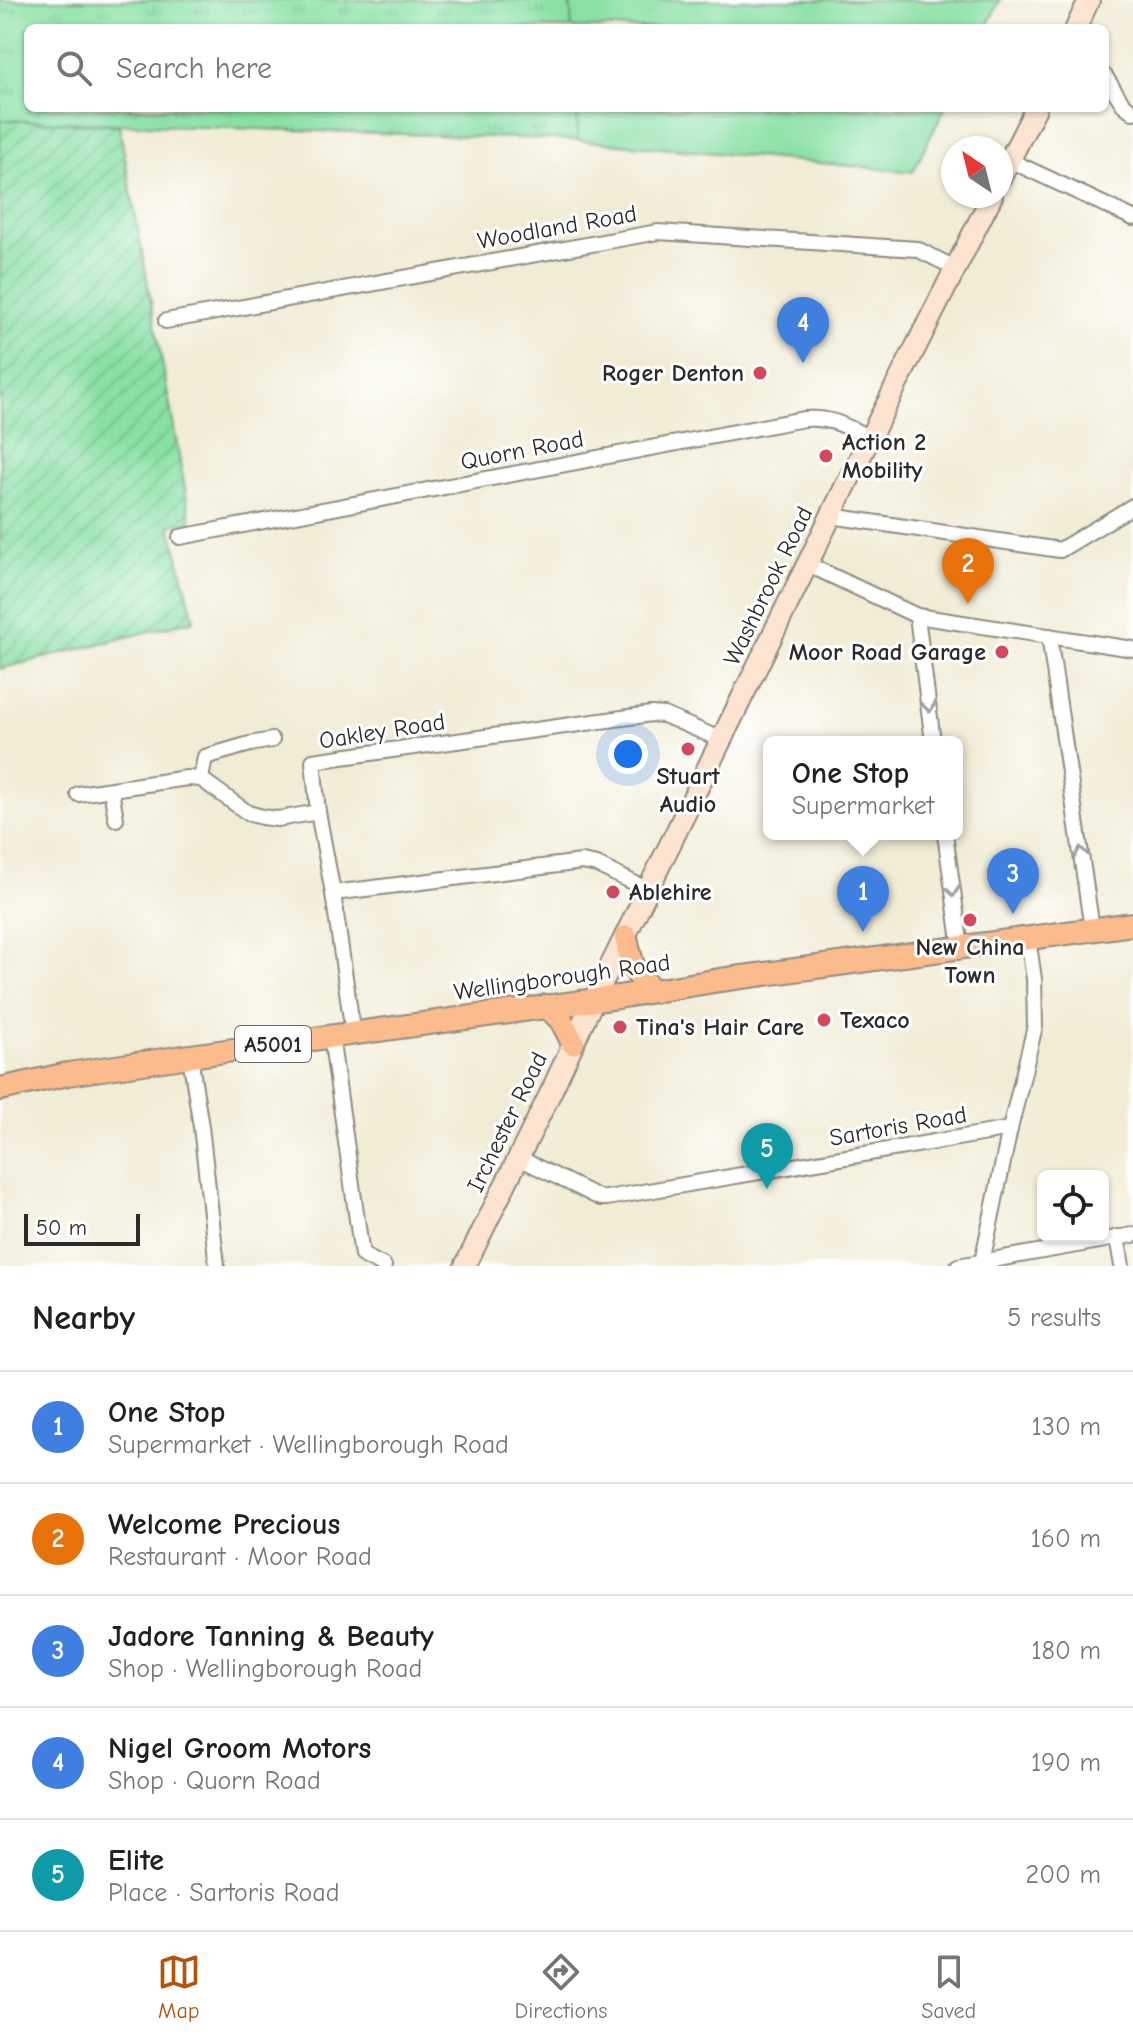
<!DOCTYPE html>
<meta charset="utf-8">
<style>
:root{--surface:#fff;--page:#f2f2f2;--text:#202124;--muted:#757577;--line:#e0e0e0;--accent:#b45309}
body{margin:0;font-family:"Comic Neue",sans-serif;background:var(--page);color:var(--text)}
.controls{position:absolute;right:24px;bottom:24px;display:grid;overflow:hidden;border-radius:12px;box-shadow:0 2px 6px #0004}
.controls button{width:72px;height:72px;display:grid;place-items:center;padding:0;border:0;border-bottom:2px solid var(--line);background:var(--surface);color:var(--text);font:40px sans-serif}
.compass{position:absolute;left:941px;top:136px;width:72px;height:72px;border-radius:50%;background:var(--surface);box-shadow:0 2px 6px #0004;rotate:325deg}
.scale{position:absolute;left:24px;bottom:20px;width:116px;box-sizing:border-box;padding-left:8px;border:4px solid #2b2b2b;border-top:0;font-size:22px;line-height:28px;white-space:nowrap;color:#2b2b2b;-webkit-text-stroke:6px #fff;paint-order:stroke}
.you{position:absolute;left:628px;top:754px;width:28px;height:28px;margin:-20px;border:6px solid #fff;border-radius:50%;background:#1a73e8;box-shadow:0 0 0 12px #1a73e833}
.badge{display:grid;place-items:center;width:52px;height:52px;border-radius:50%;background:var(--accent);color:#fff;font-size:26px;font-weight:700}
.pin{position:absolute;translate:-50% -66px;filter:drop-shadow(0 2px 4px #0008)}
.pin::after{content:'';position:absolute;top:42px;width:28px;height:24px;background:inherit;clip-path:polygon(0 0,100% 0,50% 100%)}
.popup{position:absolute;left:763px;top:736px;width:200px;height:104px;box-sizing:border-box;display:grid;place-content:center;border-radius:12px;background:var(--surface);filter:drop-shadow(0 2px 6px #0005);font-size:26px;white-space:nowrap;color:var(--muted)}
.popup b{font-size:30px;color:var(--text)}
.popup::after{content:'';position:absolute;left:50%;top:100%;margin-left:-16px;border:16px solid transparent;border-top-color:var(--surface)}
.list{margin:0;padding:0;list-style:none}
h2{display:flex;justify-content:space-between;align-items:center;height:104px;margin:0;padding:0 32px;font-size:34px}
h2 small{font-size:26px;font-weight:400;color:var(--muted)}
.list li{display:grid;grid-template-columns:52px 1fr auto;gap:24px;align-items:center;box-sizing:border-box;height:112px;padding:0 32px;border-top:2px solid var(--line)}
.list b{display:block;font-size:30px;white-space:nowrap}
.list p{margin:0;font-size:26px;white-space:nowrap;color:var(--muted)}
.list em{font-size:26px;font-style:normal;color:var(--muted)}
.icon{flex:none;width:44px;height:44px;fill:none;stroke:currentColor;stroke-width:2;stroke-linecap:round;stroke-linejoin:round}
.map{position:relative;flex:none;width:1133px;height:1266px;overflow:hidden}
.search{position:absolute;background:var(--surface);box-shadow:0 2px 6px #0004;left:24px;right:24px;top:24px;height:88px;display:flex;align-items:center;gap:20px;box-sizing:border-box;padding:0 28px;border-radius:12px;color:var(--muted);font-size:30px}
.sheet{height:664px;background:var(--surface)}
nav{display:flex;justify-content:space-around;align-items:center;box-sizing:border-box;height:112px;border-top:2px solid var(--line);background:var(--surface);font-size:22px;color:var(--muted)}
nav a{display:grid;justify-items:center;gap:4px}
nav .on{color:var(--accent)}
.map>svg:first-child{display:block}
</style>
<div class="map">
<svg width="1133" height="1266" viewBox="0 0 1133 1266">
<defs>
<pattern id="grass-tufts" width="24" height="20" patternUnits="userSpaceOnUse" patternTransform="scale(2)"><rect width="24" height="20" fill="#89e0a4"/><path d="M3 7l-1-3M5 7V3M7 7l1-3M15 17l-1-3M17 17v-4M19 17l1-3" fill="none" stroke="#76c08d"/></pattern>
<pattern id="garden-furrows" width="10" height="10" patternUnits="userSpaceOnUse" patternTransform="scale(2)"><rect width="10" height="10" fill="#89e0a4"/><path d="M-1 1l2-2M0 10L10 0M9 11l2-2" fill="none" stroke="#76c08d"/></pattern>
</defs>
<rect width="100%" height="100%" fill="#fff"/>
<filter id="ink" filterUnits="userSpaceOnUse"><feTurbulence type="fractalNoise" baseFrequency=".0125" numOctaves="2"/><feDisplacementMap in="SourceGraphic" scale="16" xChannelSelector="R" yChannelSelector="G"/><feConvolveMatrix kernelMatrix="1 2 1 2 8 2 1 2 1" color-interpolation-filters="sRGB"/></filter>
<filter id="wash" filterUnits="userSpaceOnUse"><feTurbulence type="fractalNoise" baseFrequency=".006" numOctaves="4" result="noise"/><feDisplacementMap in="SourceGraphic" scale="32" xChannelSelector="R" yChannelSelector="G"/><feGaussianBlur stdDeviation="1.8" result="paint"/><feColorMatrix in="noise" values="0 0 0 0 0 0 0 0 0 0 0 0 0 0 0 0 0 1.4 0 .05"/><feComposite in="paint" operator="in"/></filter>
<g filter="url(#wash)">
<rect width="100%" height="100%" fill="#f1ecd5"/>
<polygon fill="url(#grass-tufts)" stroke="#5a8668" stroke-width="2" points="0,0 570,0 572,28 28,28 28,108 577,108 578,140 0,120"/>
<g fill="#89e0a4" stroke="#5a8668" stroke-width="2">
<polygon points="570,0 1000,0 986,28 572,28"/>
<polygon points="577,108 945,108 913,172 578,140"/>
</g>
<polygon fill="url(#garden-furrows)" stroke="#5a8668" stroke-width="2" points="0,120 119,125 191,522 170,525 194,620 0,669"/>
</g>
<g filter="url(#ink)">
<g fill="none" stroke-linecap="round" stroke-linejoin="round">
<g stroke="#8e8c80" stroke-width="18">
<g id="street">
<polyline points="1105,76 1123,104 1133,112"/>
<polyline points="1009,160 1133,218"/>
<polyline points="166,321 658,232 917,249 955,268"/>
<polyline points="831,516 1060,550 1133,506"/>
<path d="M 180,537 L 804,419 C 833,417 845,426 870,438"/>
<polyline points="807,564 917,616 1133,649"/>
<polyline points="917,616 933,742"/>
<polyline points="1049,636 1092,929"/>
<polyline points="201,779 205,757 250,744 272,740"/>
<polyline points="111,790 116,819"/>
<polyline points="78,794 187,778 201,779 248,813 262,817 278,819 318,812"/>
<polyline points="945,834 961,948"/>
<polyline points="333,893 582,862 597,865 648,890"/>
<polyline points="353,1033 333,893 318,812 313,761 651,714 664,715 722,740"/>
<polyline points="331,1036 362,1255 384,1266"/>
<polyline points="190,1056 201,1127 217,1266"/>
<polyline points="519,1158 600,1198 607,1198 1010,1129"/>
<polyline points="1117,1237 1122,1266"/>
<polyline points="982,1262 1010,1129 1035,1026 1034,979 1028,938"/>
<polyline points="958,1266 1133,1235"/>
</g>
</g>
<g stroke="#8e8c80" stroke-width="24">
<g id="secondary">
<polyline points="1076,28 1089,0"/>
<polyline points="1001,177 1036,108"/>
<polyline points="465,1266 551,1092 584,1020 848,481 992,196"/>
</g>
</g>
<g stroke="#8e8c80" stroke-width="26">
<g id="primary">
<path d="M 626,937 C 631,962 633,976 655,991"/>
<polyline points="546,1006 561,1020 573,1043"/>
<polyline points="0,1089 68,1074 190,1056 618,997 720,980 1133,924"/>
</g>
</g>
<use href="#street" stroke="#fff" stroke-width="14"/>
<use href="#secondary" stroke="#fde4d1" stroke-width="20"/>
<use href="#primary" stroke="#fbbb8d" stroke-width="22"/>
</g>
<defs><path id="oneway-chevron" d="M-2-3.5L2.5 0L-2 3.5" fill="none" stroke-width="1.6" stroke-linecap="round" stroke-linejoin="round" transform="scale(2)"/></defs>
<g stroke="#a0a0a0">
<use href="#oneway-chevron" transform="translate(929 707) rotate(82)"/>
<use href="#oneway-chevron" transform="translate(1081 852) rotate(-98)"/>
<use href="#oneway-chevron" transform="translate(953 891) rotate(82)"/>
</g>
</g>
<g fill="#d1495b" stroke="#fff" stroke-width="3">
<circle cx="760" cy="373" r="8"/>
<circle cx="826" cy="456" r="8"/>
<circle cx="1002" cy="652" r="8"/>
<circle cx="688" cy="749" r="8"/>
<circle cx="613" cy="892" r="8"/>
<circle cx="970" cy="920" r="8"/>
<circle cx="824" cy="1020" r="8"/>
<circle cx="620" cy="1027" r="8"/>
</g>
<g text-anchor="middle" stroke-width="6" stroke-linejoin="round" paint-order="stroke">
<rect fill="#fff" stroke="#6b6b6b" stroke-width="2" x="235" y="1026" width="76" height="36" rx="6"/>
<g font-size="22" font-weight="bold" fill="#2b2b2b">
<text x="273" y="1052">A5001</text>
</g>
<g font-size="24" fill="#2b2b2b" stroke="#fff">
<text transform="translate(557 227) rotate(-10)" y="8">Woodland Road</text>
<text transform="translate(522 450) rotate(-11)" y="8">Quorn Road</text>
<text transform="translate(768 586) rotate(-64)" y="8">Washbrook Road</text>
<text transform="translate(382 731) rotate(-9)" y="8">Oakley Road</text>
<text transform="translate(562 977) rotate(-8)" y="8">Wellingborough Road</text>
<text transform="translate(507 1122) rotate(-64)" y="8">Irchester Road</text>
<text transform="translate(898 1126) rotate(-10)" y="8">Sartoris Road</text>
</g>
<g font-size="24" font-weight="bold" fill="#2b2b2b" stroke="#fff" text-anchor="start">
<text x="744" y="381" text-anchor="end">Roger Denton</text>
<text x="842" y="450">Action 2<tspan x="842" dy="28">Mobility</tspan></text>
<text x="986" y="660" text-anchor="end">Moor Road Garage</text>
<text x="688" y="784" text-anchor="middle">Stuart<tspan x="688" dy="28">Audio</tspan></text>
<text x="629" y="900">Ablehire</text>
<text x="970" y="955" text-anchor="middle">New China<tspan x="970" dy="28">Town</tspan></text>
<text x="840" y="1028">Texaco</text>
<text x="636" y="1035">Tina's Hair Care</text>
</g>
</g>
</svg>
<div class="controls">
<button><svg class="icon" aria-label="locate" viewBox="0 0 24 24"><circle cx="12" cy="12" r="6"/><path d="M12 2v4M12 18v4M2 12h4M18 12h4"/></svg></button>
</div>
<svg class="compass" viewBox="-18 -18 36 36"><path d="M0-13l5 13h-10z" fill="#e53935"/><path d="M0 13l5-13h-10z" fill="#757577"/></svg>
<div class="scale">50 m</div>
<div class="you"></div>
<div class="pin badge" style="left:863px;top:932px;background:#3f7fe0">1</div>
<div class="popup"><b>One Stop</b>Supermarket</div>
<div class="pin badge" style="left:968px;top:604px;background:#e8710a">2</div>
<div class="pin badge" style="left:1013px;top:914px;background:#3f7fe0">3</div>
<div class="pin badge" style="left:803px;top:363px;background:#3f7fe0">4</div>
<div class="pin badge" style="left:767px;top:1189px;background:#0f9aa8">5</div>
<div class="search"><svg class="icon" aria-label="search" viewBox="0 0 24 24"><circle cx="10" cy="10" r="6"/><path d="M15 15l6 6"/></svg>Search here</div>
</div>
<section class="sheet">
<h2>Nearby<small>5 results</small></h2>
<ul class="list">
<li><span class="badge" style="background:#3f7fe0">1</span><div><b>One Stop</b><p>Supermarket · Wellingborough Road</p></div><em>130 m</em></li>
<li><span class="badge" style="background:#e8710a">2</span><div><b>Welcome Precious</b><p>Restaurant · Moor Road</p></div><em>160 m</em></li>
<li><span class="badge" style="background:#3f7fe0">3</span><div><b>Jadore Tanning &amp; Beauty</b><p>Shop · Wellingborough Road</p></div><em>180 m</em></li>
<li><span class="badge" style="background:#3f7fe0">4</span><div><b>Nigel Groom Motors</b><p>Shop · Quorn Road</p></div><em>190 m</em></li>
<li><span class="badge" style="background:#0f9aa8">5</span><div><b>Elite</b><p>Place · Sartoris Road</p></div><em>200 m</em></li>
</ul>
</section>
<nav>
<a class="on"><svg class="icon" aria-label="map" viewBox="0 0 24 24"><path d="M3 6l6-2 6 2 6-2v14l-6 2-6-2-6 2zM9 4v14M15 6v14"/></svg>Map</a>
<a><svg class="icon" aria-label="directions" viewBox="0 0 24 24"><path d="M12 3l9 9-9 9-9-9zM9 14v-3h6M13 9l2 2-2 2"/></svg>Directions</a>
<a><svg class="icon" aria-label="saved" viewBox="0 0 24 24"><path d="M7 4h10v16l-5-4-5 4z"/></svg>Saved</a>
</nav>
